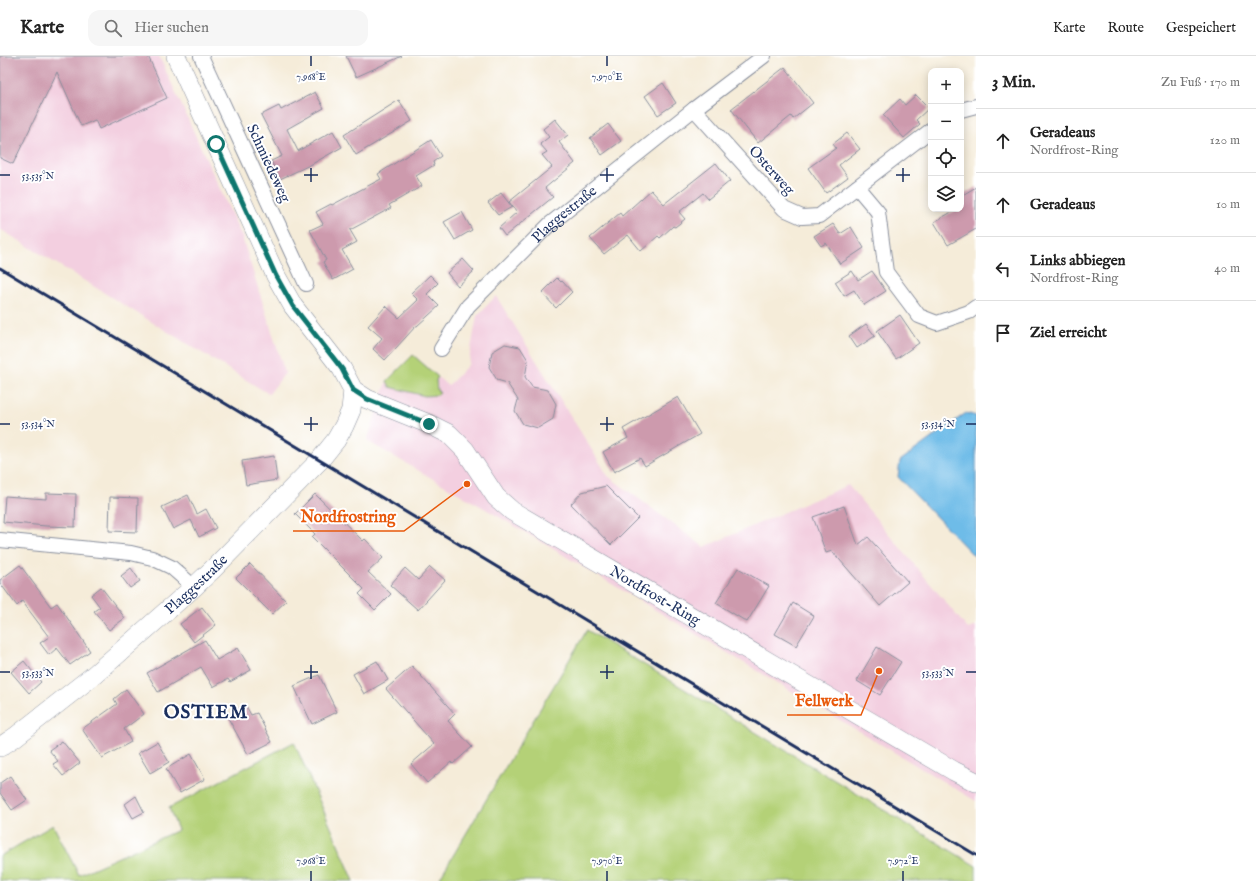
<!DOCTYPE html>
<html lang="de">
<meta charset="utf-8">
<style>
:root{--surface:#fff;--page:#f6f6f6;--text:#222;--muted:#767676;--line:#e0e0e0}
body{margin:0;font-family:"IM FELL English",serif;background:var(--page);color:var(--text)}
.controls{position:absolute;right:12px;top:12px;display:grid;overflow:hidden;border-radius:8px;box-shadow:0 2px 10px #0003}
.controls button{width:36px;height:36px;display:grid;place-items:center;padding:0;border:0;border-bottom:1px solid var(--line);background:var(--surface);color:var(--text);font:20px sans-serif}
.stop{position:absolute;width:12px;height:12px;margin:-9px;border:3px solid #0f766e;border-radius:50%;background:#fff}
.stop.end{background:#0f766e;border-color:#fff;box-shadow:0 1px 4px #0008}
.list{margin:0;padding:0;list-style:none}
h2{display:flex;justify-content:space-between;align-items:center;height:52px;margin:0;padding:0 16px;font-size:17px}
h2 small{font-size:13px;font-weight:400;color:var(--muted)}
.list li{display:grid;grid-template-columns:26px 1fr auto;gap:12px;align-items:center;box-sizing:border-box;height:64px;padding:0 16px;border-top:1px solid var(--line)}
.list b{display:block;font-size:15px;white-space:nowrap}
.list p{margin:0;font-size:13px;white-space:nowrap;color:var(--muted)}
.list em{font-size:13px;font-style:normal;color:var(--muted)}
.icon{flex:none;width:22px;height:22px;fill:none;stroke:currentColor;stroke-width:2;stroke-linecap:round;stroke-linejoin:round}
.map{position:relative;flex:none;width:976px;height:825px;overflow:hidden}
header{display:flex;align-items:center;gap:24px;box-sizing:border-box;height:56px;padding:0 20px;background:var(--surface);border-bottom:1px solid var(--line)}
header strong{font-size:19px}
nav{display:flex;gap:22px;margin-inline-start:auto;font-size:14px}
.search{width:280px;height:36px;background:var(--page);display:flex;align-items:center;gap:10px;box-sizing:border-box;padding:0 14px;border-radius:12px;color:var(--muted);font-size:15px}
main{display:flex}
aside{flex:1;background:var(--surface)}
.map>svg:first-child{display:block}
</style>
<header>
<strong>Karte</strong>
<div class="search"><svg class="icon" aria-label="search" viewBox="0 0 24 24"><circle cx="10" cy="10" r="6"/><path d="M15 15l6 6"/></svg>Hier suchen</div>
<nav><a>Karte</a><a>Route</a><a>Gespeichert</a></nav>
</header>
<main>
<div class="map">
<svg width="976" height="825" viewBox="0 0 976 825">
<rect width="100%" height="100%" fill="#fff"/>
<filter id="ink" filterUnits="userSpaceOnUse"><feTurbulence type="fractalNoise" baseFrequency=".025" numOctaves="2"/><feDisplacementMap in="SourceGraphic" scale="8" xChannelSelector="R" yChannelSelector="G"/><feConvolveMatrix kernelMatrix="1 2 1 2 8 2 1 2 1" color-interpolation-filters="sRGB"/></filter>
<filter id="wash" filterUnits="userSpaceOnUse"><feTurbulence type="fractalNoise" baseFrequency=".012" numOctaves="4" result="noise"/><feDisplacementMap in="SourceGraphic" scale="16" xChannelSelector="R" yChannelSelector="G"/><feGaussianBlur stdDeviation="0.9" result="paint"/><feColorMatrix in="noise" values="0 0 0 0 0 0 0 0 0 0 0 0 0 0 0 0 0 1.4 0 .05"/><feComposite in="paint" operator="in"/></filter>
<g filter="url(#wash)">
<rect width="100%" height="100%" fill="#f5ecd9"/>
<g fill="#f3cfe0">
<polygon points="0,0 159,0 242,181 285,317 269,338 0,173"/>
<polygon points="496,240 608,420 704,491 848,429 968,573 976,570 976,745 496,459 367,385 387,325 413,299 448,330 468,309 477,260"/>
</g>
<g fill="#b4d177" stroke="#68806a">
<polygon points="413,299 438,321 436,324 437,334 440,337 438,339 425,340 390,331 387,325"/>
<polygon points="587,574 976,810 976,825 438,825"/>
<polygon points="294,686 354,825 0,825 0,800 53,769 79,819 178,774 169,752"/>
</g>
<polygon fill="#6ebce8" stroke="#4476a3" points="966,357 976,360 976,502 898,421 900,405"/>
<g id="blocks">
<g fill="#cd9aad">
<polygon points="0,0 148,0 167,42 99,73 95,64 81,70 57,16 13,108 0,102"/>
<polygon points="346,0 402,0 356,21"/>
<polygon points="785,11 813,47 793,63 791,60 758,87 731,53"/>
<polygon points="663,27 676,47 658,59 645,40"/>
<polygon points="315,36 324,52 287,73 298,95 333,75 342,91 312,108 280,123 271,105 282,100 261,59 279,50 281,54"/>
<polygon points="916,39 929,52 916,64 920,68 904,82 883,59 900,43 905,49"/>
<polygon points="399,44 412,65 356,99 344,79"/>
<polygon points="555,63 568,79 559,86 575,107 545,132 553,141 505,180 499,172 517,156 509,146 552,111 542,99 547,96 540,88 549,81 543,73"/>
<polygon points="608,68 621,85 602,99 590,82"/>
<polygon points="847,77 860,93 839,109 848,121 826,137 808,112 836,92 833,88"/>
<polygon points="431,84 441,100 433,106 434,109 416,120 422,130 389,149 391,152 350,174 357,186 342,194 353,213 333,224 323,206 326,204 310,174 323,168 316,156 331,148 332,149 381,123 378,118"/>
<polygon points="716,107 730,125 708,143 703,137 679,156 685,163 675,171 673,170 660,182 658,180 641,195 628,179 604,198 590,182 620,157 622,160 651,134 664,148"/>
<polygon points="976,131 976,173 948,189 934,166 957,153 961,153 961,140"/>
<polygon points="501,137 512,151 498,159 488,147"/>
<polygon points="462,156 472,174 455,184 444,166"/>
<polygon points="833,168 840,178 851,171 864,192 840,208 826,187 821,190 814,180"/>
<polygon points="463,203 474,215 458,230 447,217"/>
<polygon points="852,215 858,224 872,215 886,235 864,249 854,234 844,240 835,226"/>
<polygon points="430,219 438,227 427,238 439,250 417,270 416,270 385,304 373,293 382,282 368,270 386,250 399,262 418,244 411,237"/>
<polygon points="557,222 561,226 562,225 572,236 556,252 542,237"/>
<polygon points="900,259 919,287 896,303 877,275"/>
<polygon points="866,268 875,280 857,292 849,280"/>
<polygon points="505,288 520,291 528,304 525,321 532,331 548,334 556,348 553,363 538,372 523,368 515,355 518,344 507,327 497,324 489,311 492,296"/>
<polygon points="678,341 700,378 645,410 640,402 614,416 603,396 628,382 623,373"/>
<polygon points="274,400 277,424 246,429 242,405"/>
<polygon points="606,430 638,462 611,489 571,448 582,436"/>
<polygon points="46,437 76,438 75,471 46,470 3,466 5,440 46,443"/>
<polygon points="315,438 363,485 365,483 383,502 368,516 391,538 375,554 359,538 364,533 312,481 315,478 295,458"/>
<polygon points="188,439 197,458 206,453 216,472 199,481 191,464 173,473 162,451"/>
<polygon points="110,441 138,442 137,476 109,475"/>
<polygon points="844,450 858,489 868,481 908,526 880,550 832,495 826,497 813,461"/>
<polygon points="250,508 286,545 272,558 236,522"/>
<polygon points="20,509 51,551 57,547 90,595 70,609 57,592 49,599 40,587 49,581 22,545 17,550 0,527 0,524"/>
<polygon points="430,511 445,524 418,554 390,529 405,512 418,524"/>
<polygon points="131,512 140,525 130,532 121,520"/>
<polygon points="738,512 769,530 747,566 716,547"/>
<polygon points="101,531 125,562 109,574 94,555 100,551 91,539"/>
<polygon points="793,547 814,560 796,590 775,578"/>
<polygon points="202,551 216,569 194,586 180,568"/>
<polygon points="205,584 217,604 238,592 251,614 230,626 228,623 213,631 201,611 158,636 147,617"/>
<polygon points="877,591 901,606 880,639 857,625"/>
<polygon points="24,605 41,626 29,637 11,616"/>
<polygon points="377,605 388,624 364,638 353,618"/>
<polygon points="412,610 455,658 448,665 472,691 453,708 451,706 427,727 411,708 434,688 386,633"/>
<polygon points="319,619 337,656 312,668 294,630"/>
<polygon points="126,633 144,658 124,673 131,686 102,702 82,673 117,648 114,643"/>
<polygon points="246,650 251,659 257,657 272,686 248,698 227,660"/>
<polygon points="62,685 80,707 63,720 53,708 58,705 49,694"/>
<polygon points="157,686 169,706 150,717 138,697"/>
<polygon points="191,698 205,723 180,737 166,713"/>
<polygon points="10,720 27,744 12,754 0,737 0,727"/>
<polygon points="136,740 144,756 133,762 125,748"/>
</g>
</g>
</g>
<g filter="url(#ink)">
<use href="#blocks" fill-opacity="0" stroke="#888e9c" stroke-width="1"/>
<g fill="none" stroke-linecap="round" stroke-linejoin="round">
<g stroke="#888e9c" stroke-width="16">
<g id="street">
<polyline points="201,0 306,228"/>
<polyline points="694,53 784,153 802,161 819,160 931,74"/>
<polyline points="961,54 976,50"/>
<polyline points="857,131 878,156 886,216 919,260 937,267 969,256 976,251"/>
<path id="s1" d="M 441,293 L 468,250 L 550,168 L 694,53 L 764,0"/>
<polyline points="0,484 131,497 152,502 171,511 194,531"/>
</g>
</g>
<g stroke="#888e9c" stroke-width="20">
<g id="secondary">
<path id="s2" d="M 176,0 L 276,220 L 293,250 L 342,313 L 353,334 L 367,343 L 429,368 L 449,378 L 465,394 L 496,441 L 512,455 L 954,715 L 976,726"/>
<path id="s3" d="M 0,691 L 15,681 L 94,619 L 194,531 L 214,512 L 320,404 L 336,384 L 344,370 L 351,354 L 353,334"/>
</g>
</g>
<use href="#street" stroke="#fff" stroke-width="14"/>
<use href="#secondary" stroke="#fff" stroke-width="19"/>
<polyline stroke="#1b2f5e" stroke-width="3" points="0,212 976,799"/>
</g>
</g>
<g fill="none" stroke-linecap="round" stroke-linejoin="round" filter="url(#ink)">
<polyline stroke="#0f766e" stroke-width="5" points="216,88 276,220 293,250 342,313 353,334 367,343 429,368"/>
</g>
<path fill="none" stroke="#1b2f5e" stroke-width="1.5" d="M 311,0 L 311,10M 607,0 L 607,10M 311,112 L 311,126M 607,112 L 607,126M 903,112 L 903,126M 0,119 L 10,119M 304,119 L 318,119M 600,119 L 614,119M 896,119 L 910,119M 311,361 L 311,375M 607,361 L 607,375M 0,368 L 10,368M 304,368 L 318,368M 600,368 L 614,368M 966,368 L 976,368M 311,609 L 311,623M 607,609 L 607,623M 0,616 L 10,616M 304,616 L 318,616M 600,616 L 614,616M 966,616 L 976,616M 311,815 L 311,825M 607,815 L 607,825M 903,815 L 903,825"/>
<g text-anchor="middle" stroke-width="4" stroke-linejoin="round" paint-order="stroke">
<g font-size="15" fill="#1b2f5e" stroke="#fff">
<text transform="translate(269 107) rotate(65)" y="5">Schmiedeweg</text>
<text transform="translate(772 114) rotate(48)" y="5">Osterweg</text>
<text dy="5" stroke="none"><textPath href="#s1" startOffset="184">Plaggestraße</textPath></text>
<text dy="5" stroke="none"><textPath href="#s3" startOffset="255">Plaggestraße</textPath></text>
<text dy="5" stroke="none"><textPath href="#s2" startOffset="752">Nordfrost-Ring</textPath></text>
</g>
<g font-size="19" font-weight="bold" letter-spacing="1" fill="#1b2f5e" stroke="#fff">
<text x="206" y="662">OSTIEM</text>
</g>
</g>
<g font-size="10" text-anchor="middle" fill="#1b2f5e" stroke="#fff" stroke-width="4" stroke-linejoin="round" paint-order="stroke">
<text x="311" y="24">7.968°E</text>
<text x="607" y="24">7.970°E</text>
<text x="38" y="123">53.535°N</text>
<text x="38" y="371">53.534°N</text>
<text x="938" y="371">53.534°N</text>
<text x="38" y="620">53.533°N</text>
<text x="938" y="620">53.533°N</text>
<text x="311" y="808">7.968°E</text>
<text x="607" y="808">7.970°E</text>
<text x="903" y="808">7.972°E</text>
</g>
<path fill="none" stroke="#e8590c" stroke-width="1.5" d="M467 428L404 475H293M879 615L861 659H787"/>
<g fill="#e8590c" stroke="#fff" stroke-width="1.5">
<circle cx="467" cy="428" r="4"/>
<circle cx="879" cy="615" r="4"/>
</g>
<g font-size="16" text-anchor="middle" font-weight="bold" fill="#e8590c" stroke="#fff" stroke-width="4" stroke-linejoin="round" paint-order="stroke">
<text x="348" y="466">Nordfrostring</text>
<text x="824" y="650">Fellwerk</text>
</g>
</svg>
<div class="controls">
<button>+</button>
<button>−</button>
<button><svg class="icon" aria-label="locate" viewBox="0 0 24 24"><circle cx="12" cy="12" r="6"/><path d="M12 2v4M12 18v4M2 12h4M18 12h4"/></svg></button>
<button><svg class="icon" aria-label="layers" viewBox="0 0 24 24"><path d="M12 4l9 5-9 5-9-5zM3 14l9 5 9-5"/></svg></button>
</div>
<div class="stop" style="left:216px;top:88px"></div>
<div class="stop end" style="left:429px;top:368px"></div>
</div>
<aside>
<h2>3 Min.<small>Zu Fuß · 170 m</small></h2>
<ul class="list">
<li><svg class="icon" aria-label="ahead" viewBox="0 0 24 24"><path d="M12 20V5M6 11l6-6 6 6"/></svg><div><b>Geradeaus</b><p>Nordfrost-Ring</p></div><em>120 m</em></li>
<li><svg class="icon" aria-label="ahead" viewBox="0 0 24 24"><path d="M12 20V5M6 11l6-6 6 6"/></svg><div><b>Geradeaus</b></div><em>10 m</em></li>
<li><svg class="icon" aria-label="left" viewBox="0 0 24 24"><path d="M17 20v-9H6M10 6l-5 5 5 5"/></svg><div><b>Links abbiegen</b><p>Nordfrost-Ring</p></div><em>40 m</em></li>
<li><svg class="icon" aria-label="arrive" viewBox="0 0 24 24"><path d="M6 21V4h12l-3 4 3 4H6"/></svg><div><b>Ziel erreicht</b></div></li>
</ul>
</aside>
</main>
